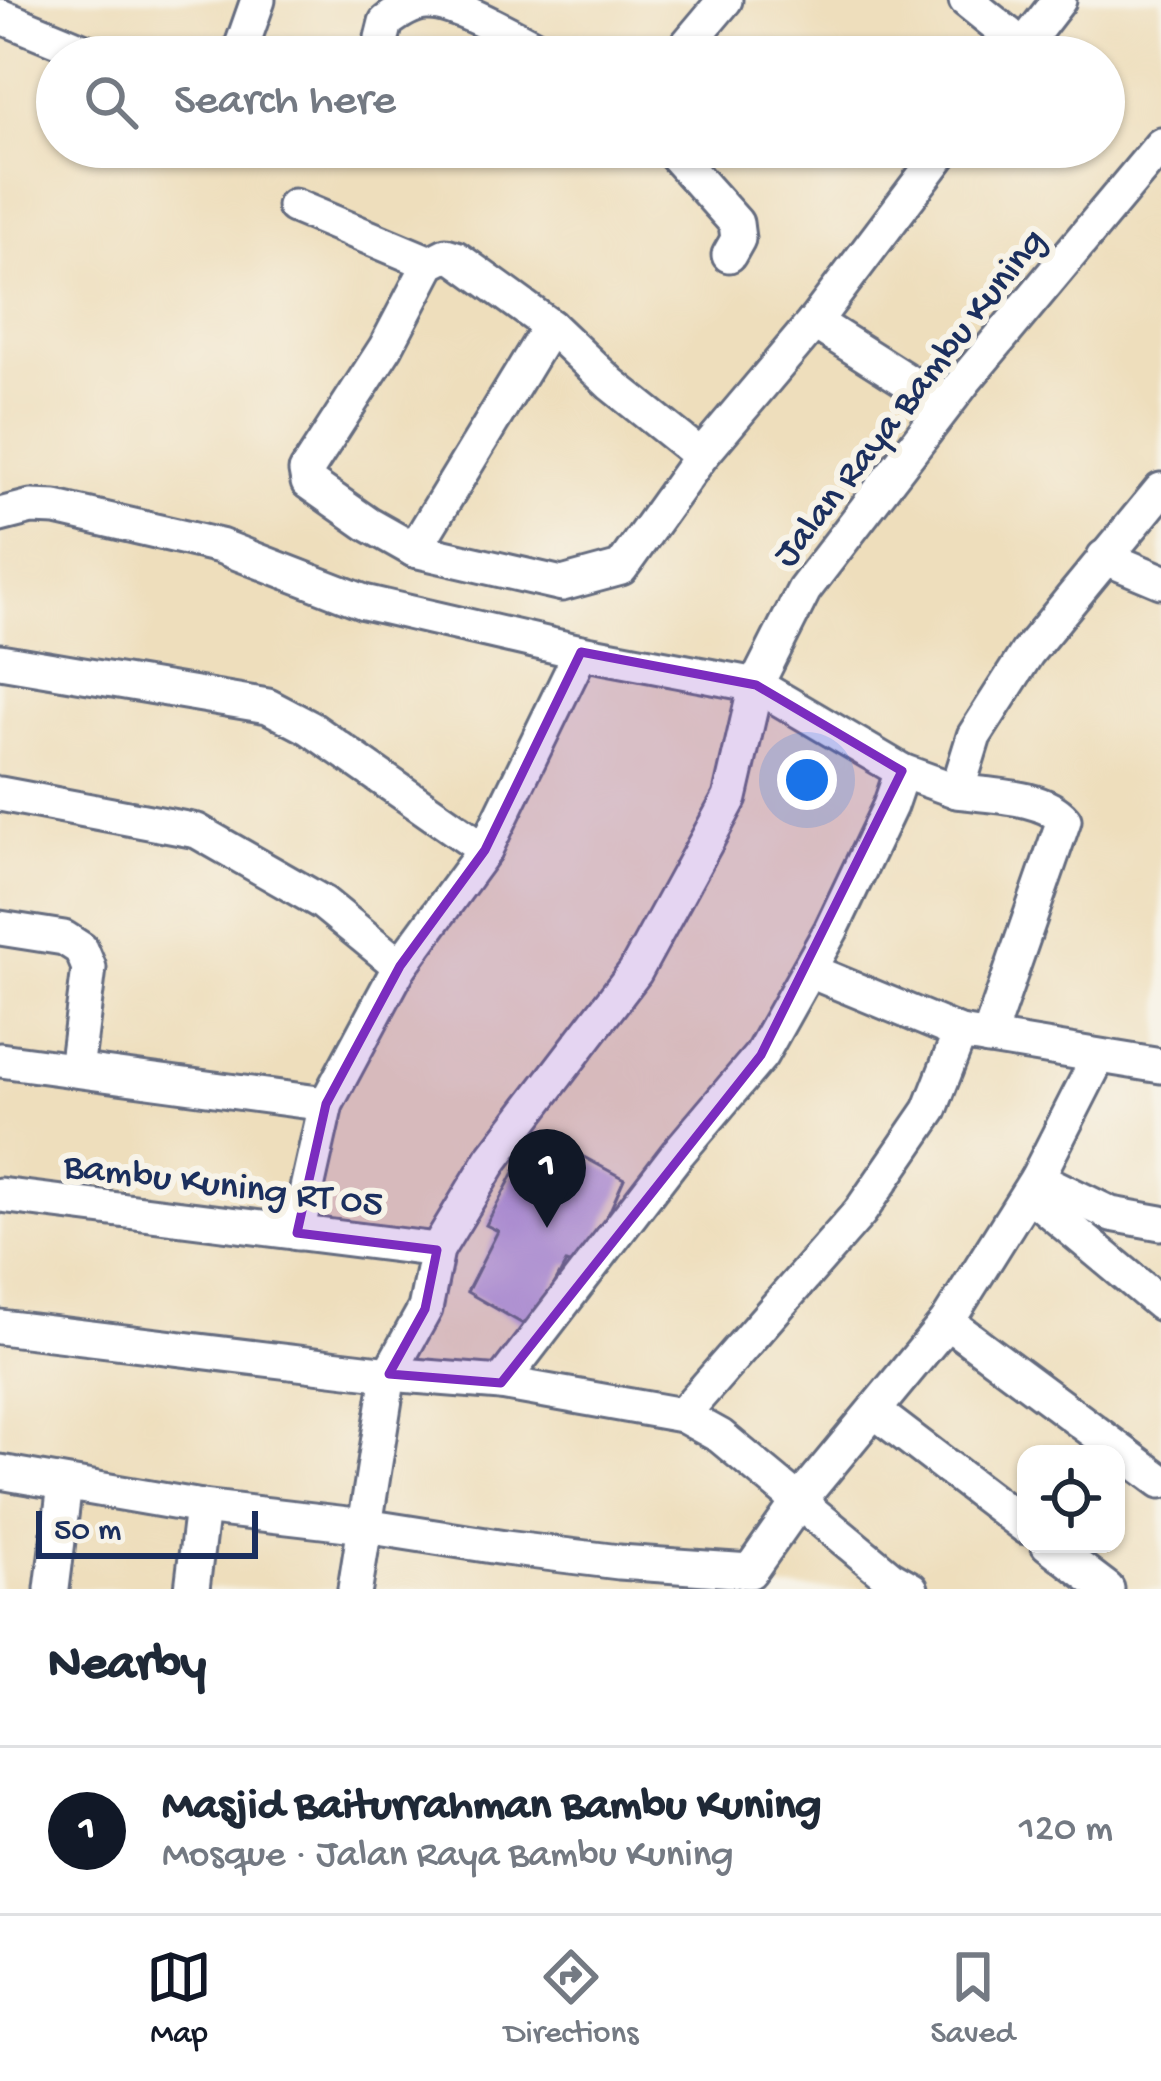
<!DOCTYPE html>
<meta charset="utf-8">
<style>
:root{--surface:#fff;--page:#f6f6f7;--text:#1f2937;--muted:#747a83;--line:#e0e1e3;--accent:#111827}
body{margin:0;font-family:"Gochi Hand",sans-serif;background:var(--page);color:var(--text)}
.controls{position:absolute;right:36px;bottom:36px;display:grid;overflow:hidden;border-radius:24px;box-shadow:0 3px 9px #0004}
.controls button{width:108px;height:108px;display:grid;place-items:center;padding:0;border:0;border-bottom:3px solid var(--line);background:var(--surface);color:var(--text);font:60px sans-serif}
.scale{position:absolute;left:36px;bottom:30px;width:222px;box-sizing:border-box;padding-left:12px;border:6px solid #1b2f5e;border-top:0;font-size:33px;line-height:42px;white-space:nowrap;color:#1b2f5e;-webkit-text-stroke:9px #f7f3e8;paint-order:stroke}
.you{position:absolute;left:807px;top:780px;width:42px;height:42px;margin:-30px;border:9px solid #fff;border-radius:50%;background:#1a73e8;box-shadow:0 0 0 18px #1a73e833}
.badge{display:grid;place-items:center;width:78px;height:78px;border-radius:50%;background:var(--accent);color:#fff;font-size:39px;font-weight:700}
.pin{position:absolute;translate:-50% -99px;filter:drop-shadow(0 3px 6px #0008)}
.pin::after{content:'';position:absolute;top:63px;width:42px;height:36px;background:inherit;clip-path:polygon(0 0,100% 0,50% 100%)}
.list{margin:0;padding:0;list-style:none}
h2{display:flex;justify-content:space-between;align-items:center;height:156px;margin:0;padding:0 48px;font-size:51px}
h2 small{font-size:39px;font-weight:400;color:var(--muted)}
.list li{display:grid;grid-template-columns:78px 1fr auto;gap:36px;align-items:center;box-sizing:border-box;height:168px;padding:0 48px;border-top:3px solid var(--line)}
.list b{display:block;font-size:45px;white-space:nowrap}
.list p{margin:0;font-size:39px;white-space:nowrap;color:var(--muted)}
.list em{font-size:39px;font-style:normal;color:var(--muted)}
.icon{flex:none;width:66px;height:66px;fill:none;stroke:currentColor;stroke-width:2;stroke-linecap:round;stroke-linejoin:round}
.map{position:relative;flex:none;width:1161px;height:1589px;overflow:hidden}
.search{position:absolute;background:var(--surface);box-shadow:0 3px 9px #0004;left:36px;right:36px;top:36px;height:132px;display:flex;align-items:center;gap:30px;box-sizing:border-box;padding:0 42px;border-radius:66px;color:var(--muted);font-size:45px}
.sheet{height:324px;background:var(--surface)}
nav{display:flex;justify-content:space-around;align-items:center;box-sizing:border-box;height:168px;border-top:3px solid var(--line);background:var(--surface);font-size:33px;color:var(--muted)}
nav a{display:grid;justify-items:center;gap:6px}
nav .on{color:var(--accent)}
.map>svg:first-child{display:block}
</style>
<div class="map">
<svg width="1161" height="1589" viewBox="0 0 1161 1589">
<rect width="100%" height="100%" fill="#f7f3e8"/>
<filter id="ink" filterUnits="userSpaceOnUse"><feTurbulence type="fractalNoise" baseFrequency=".00833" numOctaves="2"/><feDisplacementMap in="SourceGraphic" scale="24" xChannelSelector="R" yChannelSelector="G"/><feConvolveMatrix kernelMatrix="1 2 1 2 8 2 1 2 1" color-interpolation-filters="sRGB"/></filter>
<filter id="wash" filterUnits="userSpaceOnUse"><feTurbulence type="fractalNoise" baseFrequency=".004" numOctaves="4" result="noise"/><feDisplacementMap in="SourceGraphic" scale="48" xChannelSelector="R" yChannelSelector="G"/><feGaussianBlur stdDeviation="2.7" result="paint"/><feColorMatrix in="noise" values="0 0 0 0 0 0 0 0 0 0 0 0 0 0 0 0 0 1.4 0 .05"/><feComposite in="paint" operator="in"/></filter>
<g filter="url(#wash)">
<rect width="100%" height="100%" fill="#eedebc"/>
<g id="blocks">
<polygon fill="#b19ed3" points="536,1131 624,1179 584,1269 566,1263 530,1328 467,1292 498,1231 486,1225"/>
</g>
</g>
<g filter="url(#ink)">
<use href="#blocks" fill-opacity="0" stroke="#656c7f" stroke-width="3"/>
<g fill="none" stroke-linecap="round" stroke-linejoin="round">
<g stroke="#656c7f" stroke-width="39">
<g id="street">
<polyline points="966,0 1023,46"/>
<polyline points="0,16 99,57"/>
<polyline points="238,57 258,0"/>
<path d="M 384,57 L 382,38 L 386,22 C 398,13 414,2 429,3 C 459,3 525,43 553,57"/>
<polyline points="677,57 725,0"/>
<polyline points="1015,57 1059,0"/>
<polyline points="668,147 736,223 738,239 729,255"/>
<polyline points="294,206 430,263"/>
<polyline points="945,405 814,322 946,147"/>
<polyline points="701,456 621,568 562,584 414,550 368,524 308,482 306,471 386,347 430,263 446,255 456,258 550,326 611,384 701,456 814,322"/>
<polyline points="0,515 31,507 56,508 220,546 364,602 581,652 756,685 902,771 957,791 974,736 1027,653 1161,490"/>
<polyline points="414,550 550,326"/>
<polyline points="1104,557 1161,581"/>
<polyline points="0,661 268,706 310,728 485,850"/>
<path d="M 957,791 C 988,796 1043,795 1064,820 L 988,1038"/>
<polyline points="0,794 197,831 323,903 400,966"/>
<polyline points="0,928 64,938 81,949 89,968 76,1070"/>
<polyline points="810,971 960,1033 1161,1066"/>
<polyline points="0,1060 326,1104"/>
<polyline points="1037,1178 1111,1214 1161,1223"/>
<polyline points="1028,1193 1161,1304"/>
<polyline points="0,1195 437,1250"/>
<polyline points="297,1233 326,1104 400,966 485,850 581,652"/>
<polyline points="947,1322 1161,1481"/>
<polyline points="0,1327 389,1374 425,1309 437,1250 492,1159 635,972 730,798 756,685 804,590 965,380 1161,145"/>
<polyline points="501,1383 678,1153 761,1055 831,930 890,806 902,771"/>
<polyline points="874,1411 1026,1527"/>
<polyline points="682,1415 860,1212 930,1110 960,1033"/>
<polyline points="0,1472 202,1507 365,1526 505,1548 619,1562 750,1571 800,1500 947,1322 1037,1178 1098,1058"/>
<polyline points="1048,1544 1107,1589"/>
<polyline points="52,1589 65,1484"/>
<polyline points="192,1589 202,1507"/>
<polyline points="355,1589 389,1374 501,1383 682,1415 720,1436 890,1577 911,1589"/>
</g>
</g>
<use href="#street" stroke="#fff" stroke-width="33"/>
</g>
</g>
<path fill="#7b2cbf" fill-opacity="0.2" stroke="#7b2cbf" stroke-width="9" stroke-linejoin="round" d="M 581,652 L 756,685 L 902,771 L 761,1055 L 501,1383 L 389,1374 L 425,1309 L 437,1250 L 297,1233 L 326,1104 L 400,966 L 485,850 Z"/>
<g text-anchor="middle" stroke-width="12" stroke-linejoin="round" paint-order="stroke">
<g font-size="39" fill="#1b2f5e" stroke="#f7f3e8">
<text transform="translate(906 395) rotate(-52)" y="14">Jalan Raya Bambu Kuning</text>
<text transform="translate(224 1181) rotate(7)" y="14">Bambu Kuning RT 05</text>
</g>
</g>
</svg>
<div class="controls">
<button><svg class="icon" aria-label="locate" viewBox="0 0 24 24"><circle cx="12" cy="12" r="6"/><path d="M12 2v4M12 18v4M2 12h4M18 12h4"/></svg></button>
</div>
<div class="scale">50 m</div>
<div class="you"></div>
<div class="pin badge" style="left:547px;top:1228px">1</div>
<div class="search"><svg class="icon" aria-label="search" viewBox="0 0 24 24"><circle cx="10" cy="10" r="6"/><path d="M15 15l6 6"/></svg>Search here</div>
</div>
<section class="sheet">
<h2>Nearby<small></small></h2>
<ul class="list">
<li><span class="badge">1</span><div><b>Masjid Baiturrahman Bambu Kuning</b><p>Mosque · Jalan Raya Bambu Kuning</p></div><em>120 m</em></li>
</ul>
</section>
<nav>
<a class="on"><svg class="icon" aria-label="map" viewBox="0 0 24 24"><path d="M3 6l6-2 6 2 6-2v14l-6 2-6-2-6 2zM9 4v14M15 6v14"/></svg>Map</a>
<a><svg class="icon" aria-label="directions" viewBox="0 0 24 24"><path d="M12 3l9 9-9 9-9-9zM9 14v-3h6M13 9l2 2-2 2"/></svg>Directions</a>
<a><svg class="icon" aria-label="saved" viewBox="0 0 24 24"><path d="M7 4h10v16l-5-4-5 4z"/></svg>Saved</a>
</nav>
